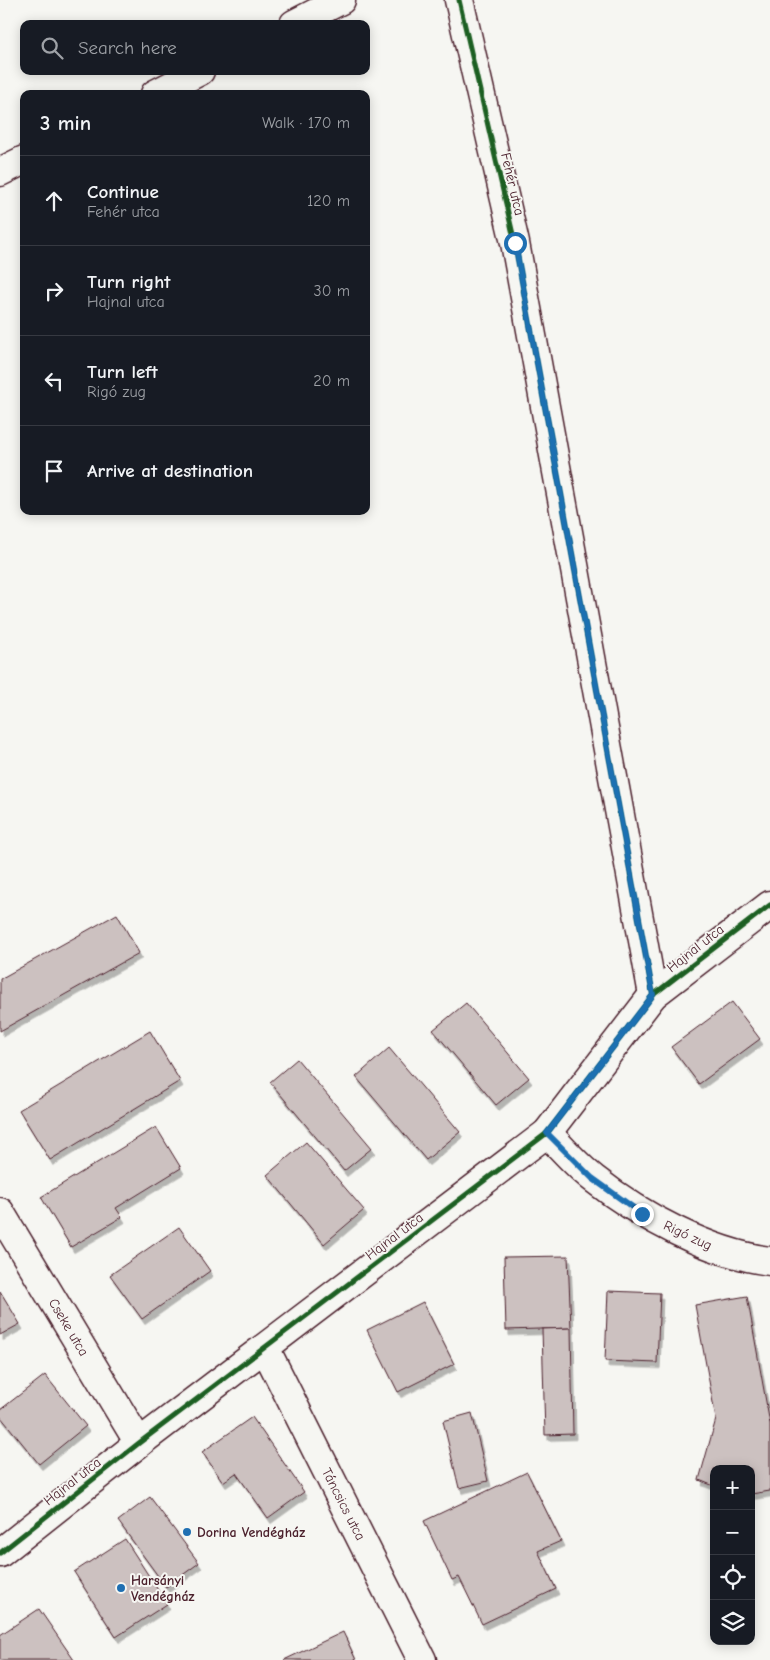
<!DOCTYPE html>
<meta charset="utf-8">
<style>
:root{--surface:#171b24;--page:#242831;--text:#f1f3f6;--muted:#9ea1a6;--line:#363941}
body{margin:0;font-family:"Comic Neue",sans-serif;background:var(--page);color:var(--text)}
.controls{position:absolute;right:15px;bottom:15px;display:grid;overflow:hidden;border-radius:10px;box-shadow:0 2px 12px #0003}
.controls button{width:45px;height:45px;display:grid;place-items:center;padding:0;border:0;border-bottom:1px solid var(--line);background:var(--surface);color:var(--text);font:25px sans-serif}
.stop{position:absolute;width:15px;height:15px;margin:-11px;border:4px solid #1f6fb2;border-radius:50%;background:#fff}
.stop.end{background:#1f6fb2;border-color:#fff;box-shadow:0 1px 5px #0008}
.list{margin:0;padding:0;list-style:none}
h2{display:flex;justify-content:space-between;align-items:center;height:65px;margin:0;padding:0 20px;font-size:21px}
h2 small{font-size:16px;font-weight:400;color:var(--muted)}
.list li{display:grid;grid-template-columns:32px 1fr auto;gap:15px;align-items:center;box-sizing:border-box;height:90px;padding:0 20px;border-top:1px solid var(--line)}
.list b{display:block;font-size:19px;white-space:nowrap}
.list p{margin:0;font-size:16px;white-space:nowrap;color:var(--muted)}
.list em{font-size:16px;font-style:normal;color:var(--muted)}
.icon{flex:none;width:28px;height:28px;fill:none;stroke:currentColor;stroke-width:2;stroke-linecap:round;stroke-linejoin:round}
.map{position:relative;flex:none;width:770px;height:1660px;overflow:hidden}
.search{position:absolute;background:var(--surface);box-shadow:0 2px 12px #0003;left:20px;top:20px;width:350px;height:55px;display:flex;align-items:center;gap:12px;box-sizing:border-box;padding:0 18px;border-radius:10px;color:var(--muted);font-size:19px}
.panel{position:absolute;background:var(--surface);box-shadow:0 2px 12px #0003;left:20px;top:90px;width:350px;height:425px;border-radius:10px}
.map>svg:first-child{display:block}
</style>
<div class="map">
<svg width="770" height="1660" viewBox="0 0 770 1660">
<defs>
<filter id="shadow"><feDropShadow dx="3" dy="5.5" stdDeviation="0" flood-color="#0004"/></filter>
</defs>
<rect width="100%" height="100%" fill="#f6f6f2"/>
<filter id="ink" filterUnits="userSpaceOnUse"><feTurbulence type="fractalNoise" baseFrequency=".02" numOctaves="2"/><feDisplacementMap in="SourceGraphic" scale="10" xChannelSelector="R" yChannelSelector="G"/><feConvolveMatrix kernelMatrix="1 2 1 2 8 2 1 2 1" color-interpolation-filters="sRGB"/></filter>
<g filter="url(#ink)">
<g fill="#ccc1c0" stroke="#4a1f2b" filter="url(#shadow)">
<polygon points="117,914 139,953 0,1031 0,979"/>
<polygon points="732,1002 760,1039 699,1084 671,1047"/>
<polygon points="466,1003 529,1078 496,1105 433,1030"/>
<polygon points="150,1031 180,1081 50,1160 19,1110"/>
<polygon points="389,1048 460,1132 426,1160 356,1077"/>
<polygon points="297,1059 372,1148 344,1171 270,1082"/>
<polygon points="156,1127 181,1168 116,1208 122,1217 71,1247 41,1197"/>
<polygon points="306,1142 364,1210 324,1244 267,1175"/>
<polygon points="179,1227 210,1271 142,1319 110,1275"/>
<polygon points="568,1256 571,1328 506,1330 504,1257"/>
<polygon points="0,1291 20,1324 0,1335"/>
<polygon points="608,1291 660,1293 657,1363 605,1361"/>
<polygon points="747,1296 770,1424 770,1491 751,1494 751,1469 714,1469 714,1486 699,1480 716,1419 695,1305"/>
<polygon points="423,1302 454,1364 398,1392 367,1330"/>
<polygon points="571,1328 573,1434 545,1435 542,1329"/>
<polygon points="45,1375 86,1426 39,1464 0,1416 0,1410"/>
<polygon points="472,1413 488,1481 459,1488 443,1421"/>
<polygon points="252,1417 304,1492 268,1518 236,1473 223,1482 202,1452"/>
<polygon points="527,1472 561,1541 538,1551 556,1589 482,1624 459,1577 452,1580 424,1521"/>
<polygon points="150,1497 199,1563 166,1587 118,1521"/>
<polygon points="125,1539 167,1604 116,1637 74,1572"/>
<polygon points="39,1609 74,1660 0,1660 0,1635"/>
<polygon points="343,1632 356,1660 284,1660"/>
</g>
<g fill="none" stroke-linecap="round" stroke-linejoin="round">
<g stroke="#4a1f2b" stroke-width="31">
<g id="street">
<polyline points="459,0 515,243 653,995"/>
<polyline points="294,24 341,0"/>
<polyline points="155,94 200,71"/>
<polyline points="0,172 24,160"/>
<path d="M 547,1133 C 562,1148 577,1166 594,1179 C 642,1217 709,1253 770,1261"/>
<polyline points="0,1212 139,1443"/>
<polyline points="265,1348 422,1660"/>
<polyline points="0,1553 139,1443 547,1133 653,995 770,905"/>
</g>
</g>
<use href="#street" stroke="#f6f6f2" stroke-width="28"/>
<g stroke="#f6f6f2" stroke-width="8">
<g id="cycleway">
<polyline points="459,0 515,243 653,995"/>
<polyline points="0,1553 139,1443 547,1133 653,995 770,905"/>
</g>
</g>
<use href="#cycleway" stroke="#1b5e20" stroke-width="5"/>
</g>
</g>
<g fill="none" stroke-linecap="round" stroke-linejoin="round" filter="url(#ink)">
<polyline stroke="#1f6fb2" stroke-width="6" points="515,243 653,995 547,1133 592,1178 642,1214"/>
</g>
<g fill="#1f6fb2" stroke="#f6f6f2" stroke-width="2">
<circle cx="187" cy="1532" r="5"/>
<circle cx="121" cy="1588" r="5"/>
</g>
<g text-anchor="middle" stroke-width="4" stroke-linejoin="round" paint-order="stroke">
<g font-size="14" fill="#4a1f2b" stroke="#f6f6f2">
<text transform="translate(513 184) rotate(77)" y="5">Fehér utca</text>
<text transform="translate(695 948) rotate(-38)" y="5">Hajnal utca</text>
<text transform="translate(688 1235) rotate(25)" y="5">Rigó zug</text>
<text transform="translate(394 1236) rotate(-37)" y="5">Hajnal utca</text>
<text transform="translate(69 1327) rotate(59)" y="5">Cseke utca</text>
<text transform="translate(72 1481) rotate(-38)" y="5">Hajnal utca</text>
<text transform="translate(344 1504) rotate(63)" y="5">Táncsics utca</text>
</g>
<g font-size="14" font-weight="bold" fill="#4a1f2b" stroke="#f6f6f2" text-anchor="start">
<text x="197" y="1537">Dorina Vendégház</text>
<text x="131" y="1585">Harsányi<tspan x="131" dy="16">Vendégház</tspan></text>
</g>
</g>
</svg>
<div class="controls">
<button>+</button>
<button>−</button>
<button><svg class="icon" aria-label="locate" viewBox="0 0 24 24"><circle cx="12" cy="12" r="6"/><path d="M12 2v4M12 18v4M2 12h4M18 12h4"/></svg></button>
<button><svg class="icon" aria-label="layers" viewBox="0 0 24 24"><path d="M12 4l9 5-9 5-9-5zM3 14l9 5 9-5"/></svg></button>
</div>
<div class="stop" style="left:515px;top:243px"></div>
<div class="stop end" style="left:642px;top:1214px"></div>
<div class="search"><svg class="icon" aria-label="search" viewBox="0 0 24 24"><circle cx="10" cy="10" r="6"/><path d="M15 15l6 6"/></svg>Search here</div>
<section class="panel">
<h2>3 min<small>Walk · 170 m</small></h2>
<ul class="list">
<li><svg class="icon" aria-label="ahead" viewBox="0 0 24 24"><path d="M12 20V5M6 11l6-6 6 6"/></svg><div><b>Continue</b><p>Fehér utca</p></div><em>120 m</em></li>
<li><svg class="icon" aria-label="right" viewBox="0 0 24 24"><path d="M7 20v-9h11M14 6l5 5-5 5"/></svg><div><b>Turn right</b><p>Hajnal utca</p></div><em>30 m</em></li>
<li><svg class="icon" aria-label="left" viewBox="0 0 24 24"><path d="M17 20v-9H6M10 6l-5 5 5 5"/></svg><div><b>Turn left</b><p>Rigó zug</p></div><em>20 m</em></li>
<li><svg class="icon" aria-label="arrive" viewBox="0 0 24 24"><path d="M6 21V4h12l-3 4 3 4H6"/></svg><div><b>Arrive at destination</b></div></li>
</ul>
</section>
</div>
